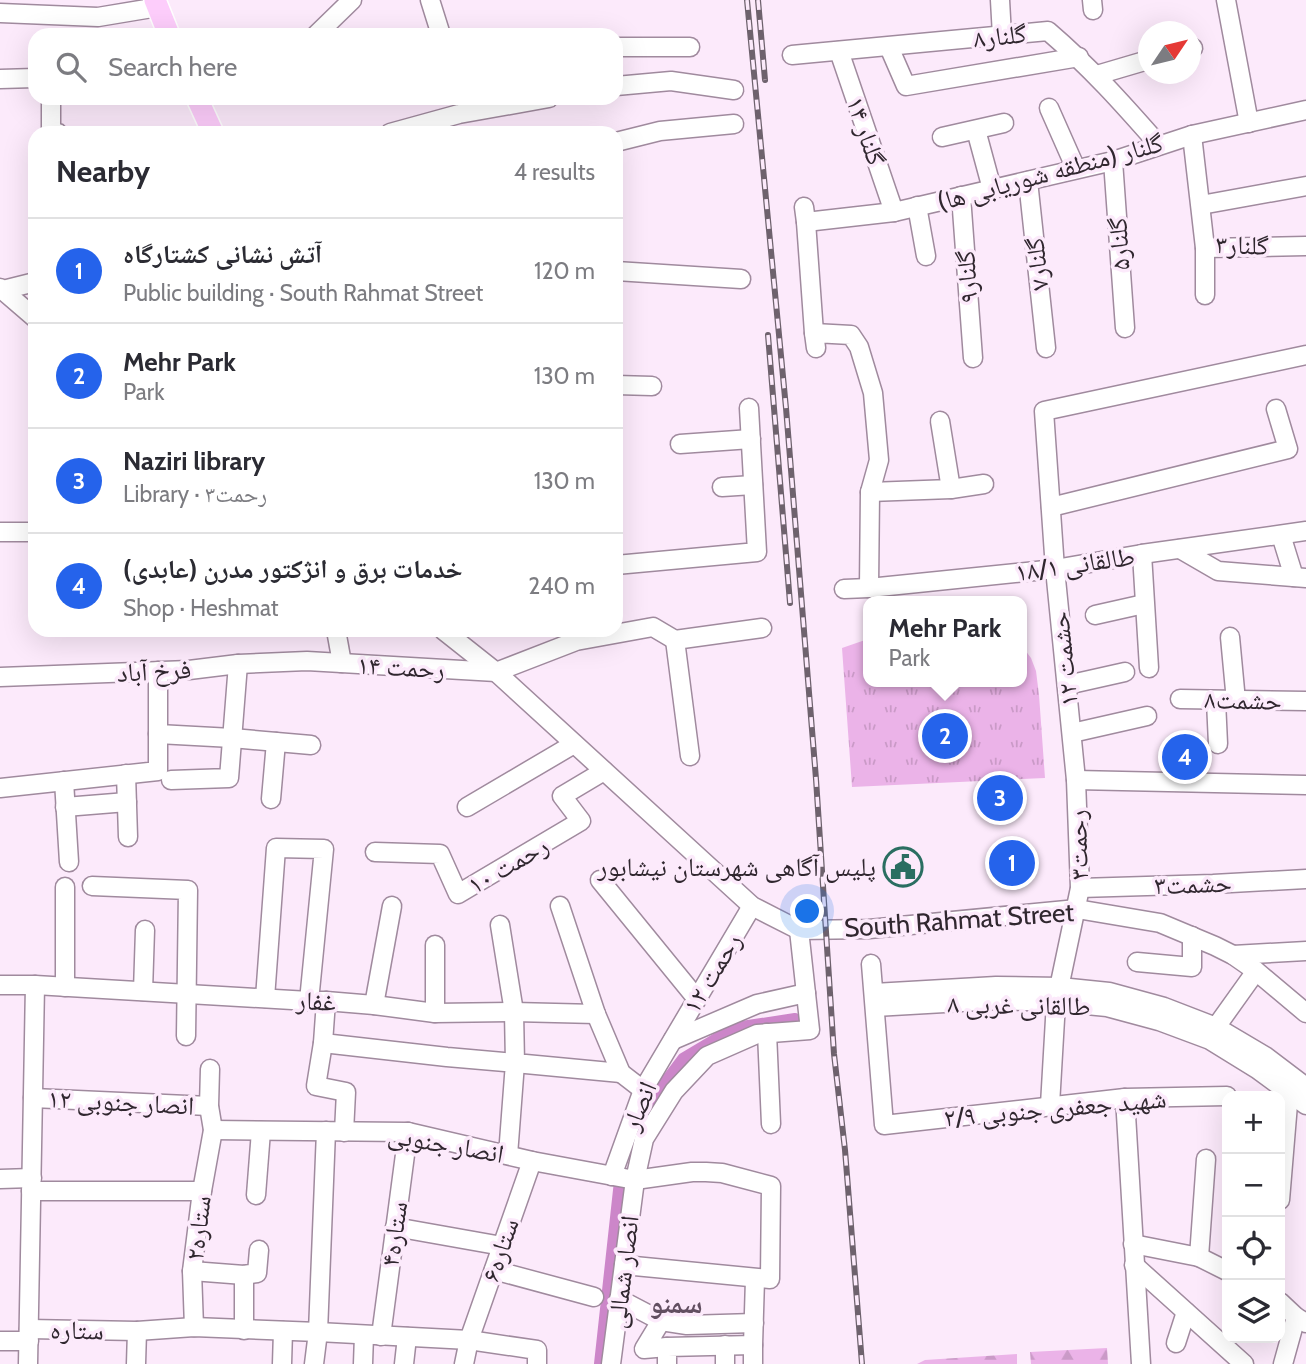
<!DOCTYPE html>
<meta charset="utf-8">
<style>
:root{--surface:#fff;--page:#f2f2f3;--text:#2b2b33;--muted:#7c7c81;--line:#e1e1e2;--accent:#2563eb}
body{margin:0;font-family:Cabin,"Noto Naskh Arabic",sans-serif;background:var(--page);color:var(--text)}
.controls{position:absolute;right:21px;bottom:21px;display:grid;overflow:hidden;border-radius:14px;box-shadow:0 7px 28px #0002}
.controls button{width:63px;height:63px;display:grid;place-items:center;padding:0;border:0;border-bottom:2px solid var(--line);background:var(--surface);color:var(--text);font:35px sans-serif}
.compass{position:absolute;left:1138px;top:21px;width:63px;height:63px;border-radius:50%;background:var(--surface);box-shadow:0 7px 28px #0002;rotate:55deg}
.you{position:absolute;left:808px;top:912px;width:24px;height:24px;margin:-18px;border:5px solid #fff;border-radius:50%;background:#1a73e8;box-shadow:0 0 0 10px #1a73e833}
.badge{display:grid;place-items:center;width:46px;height:46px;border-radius:50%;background:var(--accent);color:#fff;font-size:23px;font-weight:700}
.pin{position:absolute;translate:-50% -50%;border:4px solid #fff;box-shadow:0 2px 7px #0006}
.popup{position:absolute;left:863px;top:596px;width:164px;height:91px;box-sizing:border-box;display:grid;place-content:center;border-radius:14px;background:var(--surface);filter:drop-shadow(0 2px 5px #0005);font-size:23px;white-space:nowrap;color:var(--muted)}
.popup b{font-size:26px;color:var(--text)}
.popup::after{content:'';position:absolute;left:50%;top:100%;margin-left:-14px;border:14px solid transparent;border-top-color:var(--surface)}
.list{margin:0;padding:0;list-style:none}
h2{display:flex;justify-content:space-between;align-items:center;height:91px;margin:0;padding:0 28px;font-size:30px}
h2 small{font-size:23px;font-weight:400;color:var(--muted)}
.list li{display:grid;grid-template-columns:46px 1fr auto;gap:21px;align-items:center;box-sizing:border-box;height:105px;padding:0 28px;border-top:2px solid var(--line)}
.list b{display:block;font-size:26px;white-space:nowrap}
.list p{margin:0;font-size:23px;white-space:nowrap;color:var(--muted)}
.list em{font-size:23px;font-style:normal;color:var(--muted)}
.icon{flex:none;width:38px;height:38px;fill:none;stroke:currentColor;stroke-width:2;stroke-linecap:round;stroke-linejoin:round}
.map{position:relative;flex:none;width:1306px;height:1364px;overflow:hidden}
.search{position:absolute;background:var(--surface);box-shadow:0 7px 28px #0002;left:28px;top:28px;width:595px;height:77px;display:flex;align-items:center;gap:18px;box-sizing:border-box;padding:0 24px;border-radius:21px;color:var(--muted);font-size:26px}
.panel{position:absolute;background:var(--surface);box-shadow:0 7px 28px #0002;left:28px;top:126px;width:595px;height:511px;border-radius:21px}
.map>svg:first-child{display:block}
</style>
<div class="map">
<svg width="1306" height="1364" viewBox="0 0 1306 1364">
<defs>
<pattern id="forest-firs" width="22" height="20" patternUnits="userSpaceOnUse" patternTransform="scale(1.75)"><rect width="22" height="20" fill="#ebb3e8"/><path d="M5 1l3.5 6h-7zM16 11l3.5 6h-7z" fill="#ca9ac7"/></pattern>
<pattern id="park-tufts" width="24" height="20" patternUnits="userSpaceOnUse" patternTransform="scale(1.75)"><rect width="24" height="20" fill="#ebb3e8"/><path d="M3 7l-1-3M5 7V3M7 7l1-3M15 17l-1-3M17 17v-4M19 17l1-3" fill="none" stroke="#ca9ac7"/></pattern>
</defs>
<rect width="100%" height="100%" fill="#fceafb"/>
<g fill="url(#forest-firs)">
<polygon points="1107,1348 1108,1364 1031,1364 1030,1352"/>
<polygon points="1017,1354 1017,1364 917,1364 925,1360"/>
</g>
<polygon fill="url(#park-tufts)" points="868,639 868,682 1022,682 1022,646 1031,658 1036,671 1039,695 1045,778 852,787 842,648"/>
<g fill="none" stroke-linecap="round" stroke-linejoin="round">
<g stroke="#cc86c9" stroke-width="12">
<polyline points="639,1123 646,1108 683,1059 735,1028 795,1019"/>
<polyline points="600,1364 621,1172"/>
</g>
<g stroke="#a08a9e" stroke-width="21">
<g id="minor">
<polyline points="430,0 441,35"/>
<polyline points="1000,0 1002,36"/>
<polyline points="1092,0 1093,10"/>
<polyline points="1226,0 1249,123"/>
<polyline points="0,13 98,17 158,7"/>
<polyline points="316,35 352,0"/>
<polyline points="616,47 690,47"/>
<polyline points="889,47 906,86 1079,57"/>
<polyline points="1190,49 1193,48"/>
<polyline points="839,51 894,212"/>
<path d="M 792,55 L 1048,31 C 1090,67 1123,104 1159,145"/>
<polyline points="1097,75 1148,60"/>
<polyline points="0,79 35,78"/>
<polyline points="616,86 671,81 734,90"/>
<polyline points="51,98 51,132 58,133"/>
<polyline points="1049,108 1076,169"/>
<polyline points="976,130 992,189"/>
<polyline points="390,133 459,114 549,98"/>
<polyline points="1192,135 1205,248 1306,246"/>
<polyline points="942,137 1004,123"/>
<polyline points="616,142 660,131 734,124"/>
<polyline points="1113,161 1125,328"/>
<polyline points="1028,181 1046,348"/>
<polyline points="961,196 973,358"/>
<polyline points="1201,205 1306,186"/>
<polyline points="917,206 926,256"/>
<polyline points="804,207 806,222 894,212 1113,161 1192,135 1306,110"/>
<polyline points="806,222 814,333"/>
<polyline points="1205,248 1205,295"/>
<polyline points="616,271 741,279"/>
<polyline points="0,288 35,318"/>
<polyline points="3,290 35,282"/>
<polyline points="816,348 814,333 851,335 859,347 873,393 879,460 870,492 869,588"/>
<polyline points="616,385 652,386"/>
<polyline points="680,444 751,439"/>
<polyline points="722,487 753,485"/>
<polyline points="951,489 984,484"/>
<polyline points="870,492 951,489 940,421"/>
<polyline points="1051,507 1288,449 1276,409"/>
<polyline points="0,532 35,532"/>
<polyline points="1281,535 1294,577"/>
<polyline points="1180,549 1218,571 1306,578"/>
<polyline points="1142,554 1149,668"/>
<polyline points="616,565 757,552 749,408"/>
<polyline points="844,589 869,588 1055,569 1142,554 1306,531"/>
<polyline points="1095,615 1144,604"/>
<polyline points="336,630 342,663"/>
<polyline points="443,630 496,672 752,906 799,930 869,929 1077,909 1160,923 1215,946 1233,955 1256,971 1306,1013"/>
<polyline points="1230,637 1236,701"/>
<polyline points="675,640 690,756"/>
<polyline points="0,677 189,670 238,664 307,661 496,672 576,641 653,627 675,640 762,628"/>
<polyline points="1067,685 1125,672"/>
<polyline points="1180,699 1306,701"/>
<polyline points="1216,701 1218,744"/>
<polyline points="1072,733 1147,716"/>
<polyline points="158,734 232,738 311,745"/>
<polyline points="126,774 128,837"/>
<polyline points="171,780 229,778 238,664"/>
<polyline points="1076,780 1306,785"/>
<polyline points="64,781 69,862"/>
<polyline points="0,788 158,771 158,671"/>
<polyline points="271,799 276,742"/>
<polyline points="65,807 127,802"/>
<polyline points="467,807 574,744"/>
<polyline points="375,852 440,854 458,894 581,821 562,796 604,771"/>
<polyline points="600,880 697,999"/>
<polyline points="92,886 188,890 186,1036"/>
<polyline points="1080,888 1213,884 1306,879"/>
<polyline points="560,906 596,1014 621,1073 643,1090"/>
<polyline points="500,925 514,1012 515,1063 621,1073"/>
<polyline points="1233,955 1306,951"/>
<polyline points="1137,962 1192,967 1192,936"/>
<polyline points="871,964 884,1125 1125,1098 1227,1096"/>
<polyline points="0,985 35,985 309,1001 326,1001 374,1005 435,1013 514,1012 596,1014"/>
<polyline points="65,987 65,887"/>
<polyline points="143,991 145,930"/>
<polyline points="874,993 996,986 1060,987 1109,992 1164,1007 1216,1027 1265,1056 1306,1087"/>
<polyline points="265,998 276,848 324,849 309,1001"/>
<polyline points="326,1001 323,1043 447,1057 515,1063 508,1155"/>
<polyline points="374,1005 392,906"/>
<polyline points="875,1007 997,1000 1056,1002 1107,1007 1159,1021 1210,1040 1257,1069 1306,1105"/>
<polyline points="435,1013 435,945"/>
<polyline points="1216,1027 1256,971"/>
<polyline points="767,1033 771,1124"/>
<polyline points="673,1040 757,1004 806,993"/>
<polyline points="323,1043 316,1086 346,1092 344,1132"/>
<polyline points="33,1098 209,1106"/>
<polyline points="1125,1098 1141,1364"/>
<polyline points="1050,1105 1056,1002 1080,888 1076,780 1055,569 1044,411 1306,355"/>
<polyline points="213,1130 408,1132 532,1161 635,1180 692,1172 706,1172 722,1173 771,1186 770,1279 624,1265"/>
<polyline points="612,1176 643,1090 752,906"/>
<polyline points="0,1179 32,1178"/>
<polyline points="31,1191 202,1191"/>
<polyline points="256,1195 261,1131"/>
<polyline points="1280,1200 1289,1092"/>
<polyline points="395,1227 502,1246"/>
<polyline points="1133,1244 1199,1257 1227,1271"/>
<polyline points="1199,1257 1206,1159"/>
<polyline points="1134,1265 1244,1364"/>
<polyline points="494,1270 594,1297"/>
<polyline points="192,1271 244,1275 257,1273 259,1250"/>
<polyline points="244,1275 244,1330"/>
<polyline points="619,1299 661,1321 687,1325 754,1323"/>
<polyline points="1280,1302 1296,1317 1306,1323"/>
<polyline points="661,1321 644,1349 667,1347"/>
<polyline points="194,1327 192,1271 202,1191 213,1130 209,1106 210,1069"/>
<polyline points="29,1329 137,1331 194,1327 318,1332 469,1340 537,1350 537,1364"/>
<polyline points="381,1336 408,1132"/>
<polyline points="0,1341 29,1341"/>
<polyline points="1176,1343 1186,1312"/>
<polyline points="28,1364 35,985"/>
<polyline points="136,1364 137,1331"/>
<polyline points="282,1364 283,1331"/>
<polyline points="314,1364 318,1332 326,1131"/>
<polyline points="363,1364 364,1335"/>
<polyline points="404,1364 407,1337"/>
<polyline points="464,1364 469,1340 532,1161"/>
<polyline points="611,1364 635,1180 644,1139 674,1091 707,1056 757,1034 810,1030 799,930"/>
<polyline points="667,1364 667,1347 753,1345 755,1279"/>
<polyline points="725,1364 725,1345"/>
<polyline points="753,1364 753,1345"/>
<polyline points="1283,1364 1296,1317"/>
</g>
</g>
<g stroke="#fff" stroke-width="24">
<g id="major">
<polyline points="155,0 169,35"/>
<polyline points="197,98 213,133"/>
</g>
</g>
<use href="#minor" stroke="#fff" stroke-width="18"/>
<use href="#major" stroke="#fdcdfb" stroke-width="21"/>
<g stroke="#6e626d" stroke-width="6">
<g id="rail">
<polyline points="747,0 786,408 816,779 834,1054 845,1150 862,1364"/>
<polyline points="758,0 765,80"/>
<polyline points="768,335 790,603"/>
</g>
</g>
<use href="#rail" stroke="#fceafb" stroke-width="3.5" stroke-dasharray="10" stroke-linecap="butt"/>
</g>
<defs>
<g id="civic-ring" transform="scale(2.0125)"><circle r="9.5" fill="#fceafb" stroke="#2a6e61" stroke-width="1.5"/><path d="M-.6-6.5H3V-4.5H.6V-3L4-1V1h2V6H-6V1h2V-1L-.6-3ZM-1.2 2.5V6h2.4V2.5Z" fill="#2a6e61"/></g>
</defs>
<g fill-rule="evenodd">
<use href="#civic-ring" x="903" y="867"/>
</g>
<g text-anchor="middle" stroke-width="7" stroke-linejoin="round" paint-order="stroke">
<g font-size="26" fill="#30272f" stroke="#fceafb">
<text transform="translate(1000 36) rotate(-6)" y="9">گلنار۸</text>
<text transform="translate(866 131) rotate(71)" y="9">گلنار ۱۴</text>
<text transform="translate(1050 172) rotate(-15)" y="9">گلنار (منطقه شوریابی ها)</text>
<text transform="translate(1119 244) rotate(-94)" y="9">گلنار۵</text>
<text transform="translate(1242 245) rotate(2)" y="9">گلنار۳</text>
<text transform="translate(1037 264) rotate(-96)" y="9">گلنار۷</text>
<text transform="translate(967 277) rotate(-94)" y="9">گلنار۹</text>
<text transform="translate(1075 564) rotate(-8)" y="9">طالقانی ۱۸/۱</text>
<text transform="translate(1064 659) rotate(-96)" y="9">حشمت ۱۲</text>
<text transform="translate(401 667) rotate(3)" y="9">رحمت ۱۴</text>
<text transform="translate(154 671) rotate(-3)" y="9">فرخ آباد</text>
<text transform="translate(1243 700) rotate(1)" y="9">حشمت۸</text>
<text transform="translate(1078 845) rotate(-92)" y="9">رحمت۳</text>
<text transform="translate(508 865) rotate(-30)" y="9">رحمت ۱۰</text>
<text transform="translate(1193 884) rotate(-2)" y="9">حشمت۳</text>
<text transform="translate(959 920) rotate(-4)" y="9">South Rahmat Street</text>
<text transform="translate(712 973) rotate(-59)" y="9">رحمت ۱۲</text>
<text transform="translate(316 1001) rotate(3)" y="9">غفار</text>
<text transform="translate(1019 1005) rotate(1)" y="9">طالقانی غربی ۸</text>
<text transform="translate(121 1102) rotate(3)" y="9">انصار جنوبی ۱۲</text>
<text transform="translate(639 1106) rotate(-67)" y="9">انصار</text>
<text transform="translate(1055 1108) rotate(-5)" y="9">شهید جعفری جنوبی ۲/۹</text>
<text transform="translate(446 1144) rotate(10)" y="9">انصار جنوبی</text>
<text transform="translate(198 1228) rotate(-83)" y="9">ستاره۲</text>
<text transform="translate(394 1234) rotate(-82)" y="9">ستاره۴</text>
<text transform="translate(500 1250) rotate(-71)" y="9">ستاره۶</text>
<text transform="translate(623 1272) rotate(-83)" y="9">انصار شمالی</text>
<text transform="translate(77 1330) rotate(1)" y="9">ستاره</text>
</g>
<g font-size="26" fill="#30272f" stroke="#fceafb" text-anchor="end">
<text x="876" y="876">پلیس آگاهی شهرستان نیشابور</text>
</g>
<g font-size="28" font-weight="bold" fill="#624f61" stroke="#fceafb">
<text x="676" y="1313">سمنو</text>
</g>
</g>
</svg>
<div class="controls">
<button>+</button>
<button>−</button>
<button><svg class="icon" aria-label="locate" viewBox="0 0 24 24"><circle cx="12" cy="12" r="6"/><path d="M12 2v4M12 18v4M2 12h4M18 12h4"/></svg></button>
<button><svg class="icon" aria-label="layers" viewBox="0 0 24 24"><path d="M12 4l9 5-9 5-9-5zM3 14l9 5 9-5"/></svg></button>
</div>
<svg class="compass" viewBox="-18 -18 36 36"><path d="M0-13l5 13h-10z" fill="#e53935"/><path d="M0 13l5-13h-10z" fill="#7c7c81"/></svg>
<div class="you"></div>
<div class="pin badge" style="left:1012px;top:863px">1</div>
<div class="pin badge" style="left:945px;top:736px">2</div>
<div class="popup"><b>Mehr Park</b>Park</div>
<div class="pin badge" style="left:1000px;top:798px">3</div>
<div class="pin badge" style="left:1185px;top:757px">4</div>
<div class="search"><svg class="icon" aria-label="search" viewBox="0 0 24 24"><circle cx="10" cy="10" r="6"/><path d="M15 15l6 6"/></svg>Search here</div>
<section class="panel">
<h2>Nearby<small>4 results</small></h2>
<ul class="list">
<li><span class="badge">1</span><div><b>آتش نشانی کشتارگاه</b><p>Public building · South Rahmat Street</p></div><em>120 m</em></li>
<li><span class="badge">2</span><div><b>Mehr Park</b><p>Park</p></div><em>130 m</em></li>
<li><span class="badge">3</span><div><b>Naziri library</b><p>Library · رحمت۳</p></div><em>130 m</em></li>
<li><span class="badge">4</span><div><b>خدمات برق و انژکتور مدرن (عابدی)</b><p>Shop · Heshmat</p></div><em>240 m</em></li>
</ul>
</section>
</div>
